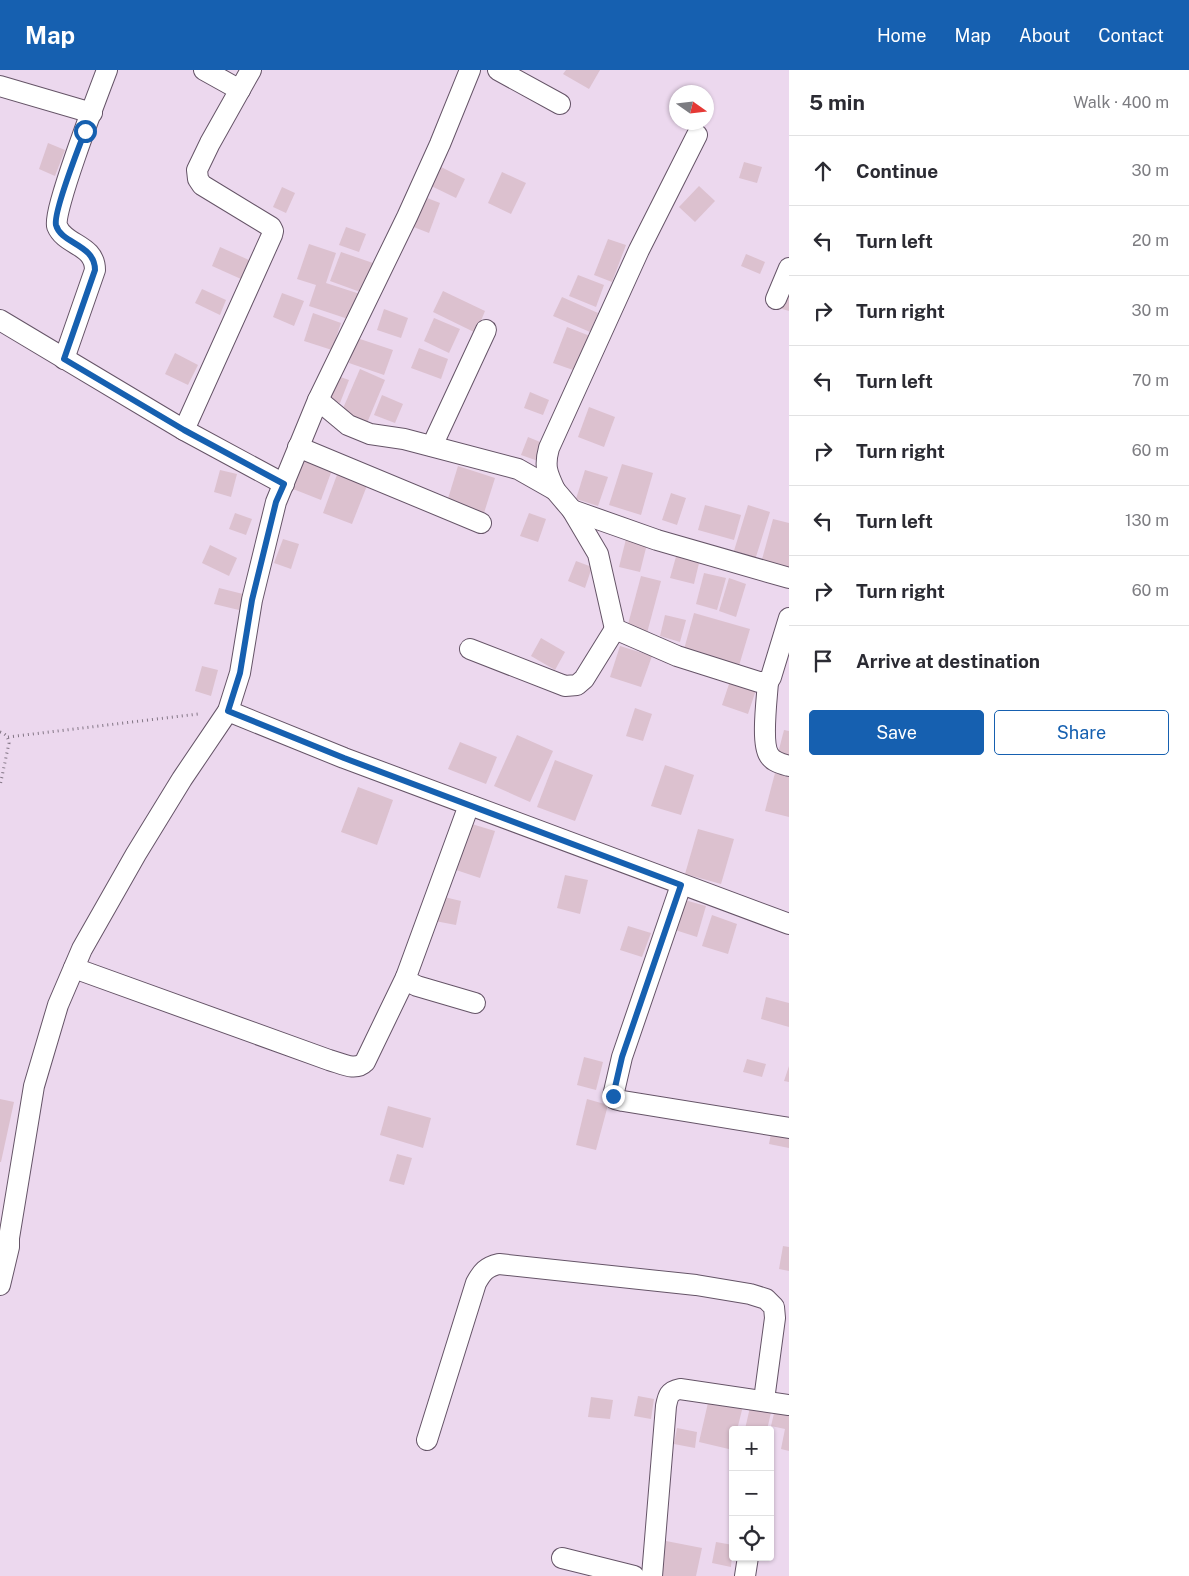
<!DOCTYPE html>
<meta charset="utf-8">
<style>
:root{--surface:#fff;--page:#f7f7f7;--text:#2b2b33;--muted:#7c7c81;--line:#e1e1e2;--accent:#1660b0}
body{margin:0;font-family:"Public Sans",sans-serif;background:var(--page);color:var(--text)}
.controls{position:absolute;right:15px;bottom:15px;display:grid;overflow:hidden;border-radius:5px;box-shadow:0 1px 4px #0004}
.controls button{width:45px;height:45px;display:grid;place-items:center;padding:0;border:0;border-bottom:1px solid var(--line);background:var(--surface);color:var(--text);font:25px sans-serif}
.compass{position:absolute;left:669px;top:15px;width:45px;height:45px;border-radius:50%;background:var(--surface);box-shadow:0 1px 4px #0004;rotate:104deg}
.stop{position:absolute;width:15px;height:15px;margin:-11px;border:4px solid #1660b0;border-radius:50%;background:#fff}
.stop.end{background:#1660b0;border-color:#fff;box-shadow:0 1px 5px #0008}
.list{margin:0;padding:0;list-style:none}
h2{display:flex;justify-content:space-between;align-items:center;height:65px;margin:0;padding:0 20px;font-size:21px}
h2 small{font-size:16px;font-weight:400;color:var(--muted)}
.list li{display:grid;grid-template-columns:32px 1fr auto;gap:15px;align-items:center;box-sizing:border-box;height:70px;padding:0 20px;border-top:1px solid var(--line)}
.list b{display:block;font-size:19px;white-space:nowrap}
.list em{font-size:16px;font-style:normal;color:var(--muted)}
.actions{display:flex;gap:10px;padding:15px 20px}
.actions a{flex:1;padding:11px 0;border:1px solid var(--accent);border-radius:5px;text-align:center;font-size:18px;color:var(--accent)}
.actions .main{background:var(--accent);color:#fff}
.icon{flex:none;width:28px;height:28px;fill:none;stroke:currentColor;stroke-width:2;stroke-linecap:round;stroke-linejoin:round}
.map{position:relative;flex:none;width:789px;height:1506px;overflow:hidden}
header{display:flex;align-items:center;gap:30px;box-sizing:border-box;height:70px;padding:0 25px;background:var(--accent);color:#fff}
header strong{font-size:24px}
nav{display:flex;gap:28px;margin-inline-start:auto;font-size:18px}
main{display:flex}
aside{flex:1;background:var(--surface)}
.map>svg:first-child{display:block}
</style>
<header>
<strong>Map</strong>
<nav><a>Home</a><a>Map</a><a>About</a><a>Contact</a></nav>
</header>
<main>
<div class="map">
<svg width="789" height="1506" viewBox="0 0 789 1506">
<rect width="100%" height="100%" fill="#ecd8ee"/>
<g fill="#dcc1cf">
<polygon points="566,0 600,0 589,19 563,4"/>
<polygon points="48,73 65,80 55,106 39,99"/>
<polygon points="744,92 762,97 757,113 739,108"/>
<polygon points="435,94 465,109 456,128 425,113"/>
<polygon points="502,102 526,113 511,144 488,133"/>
<polygon points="699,116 715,131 695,152 679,137"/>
<polygon points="282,117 295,123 286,143 273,137"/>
<polygon points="422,126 440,133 429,163 411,156"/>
<polygon points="346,157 366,164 359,182 339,175"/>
<polygon points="608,169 626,175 612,212 594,205"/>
<polygon points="309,174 336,183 326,213 360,224 351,250 309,236 316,215 297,209"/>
<polygon points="220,177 249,190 241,209 212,196"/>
<polygon points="341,182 373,193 363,223 330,211"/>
<polygon points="746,184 765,192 760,204 741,196"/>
<polygon points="578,205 604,215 596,237 569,226"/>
<polygon points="789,208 789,241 779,238"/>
<polygon points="202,219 226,230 220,245 195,233"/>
<polygon points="443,221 485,241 476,263 433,242"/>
<polygon points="282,223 304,231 294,256 273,247"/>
<polygon points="562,227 598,243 590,262 553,246"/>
<polygon points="384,239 408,248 401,268 377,260"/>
<polygon points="313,243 341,253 332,280 304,271"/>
<polygon points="434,248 460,259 449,283 424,271"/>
<polygon points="567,257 590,266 576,301 553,293"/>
<polygon points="357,268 393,280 384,305 349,293"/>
<polygon points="419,278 448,289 441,309 411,298"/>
<polygon points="175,283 198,295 188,315 165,304"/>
<polygon points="360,299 385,310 367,353 341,343"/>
<polygon points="332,304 349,310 340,333 323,327"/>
<polygon points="530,322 549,330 543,345 524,338"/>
<polygon points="382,325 403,334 395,353 374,345"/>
<polygon points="589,337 615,347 604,377 578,367"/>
<polygon points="528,367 545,374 538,391 521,385"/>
<polygon points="300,387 332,400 321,430 288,417"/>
<polygon points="622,394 653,403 641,445 609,435"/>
<polygon points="458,396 495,408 484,443 447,432"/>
<polygon points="220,400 237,404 231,427 214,422"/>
<polygon points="585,400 608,407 598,436 576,429"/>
<polygon points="338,402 368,413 352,454 323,443"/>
<polygon points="671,423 686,428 677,455 662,450"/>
<polygon points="705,435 741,445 734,470 698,460"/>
<polygon points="748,435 770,442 755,490 733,484"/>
<polygon points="235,443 252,449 246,465 229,459"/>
<polygon points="529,443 546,449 538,472 520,466"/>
<polygon points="773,449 789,453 789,501 761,493"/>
<polygon points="283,469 299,474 291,499 274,493"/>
<polygon points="626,469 647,474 640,502 619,497"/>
<polygon points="210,475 237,488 229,506 202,493"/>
<polygon points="677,483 700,489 694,514 670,508"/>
<polygon points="576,491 592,497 585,518 568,511"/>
<polygon points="704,503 726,508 717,540 696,534"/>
<polygon points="641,506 661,511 647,563 627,558"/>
<polygon points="729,508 746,514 736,547 719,541"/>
<polygon points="219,518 243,524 239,540 214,534"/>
<polygon points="694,543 750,559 738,599 683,583"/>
<polygon points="665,545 686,550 680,572 660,566"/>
<polygon points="541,568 565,582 555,600 531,586"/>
<polygon points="620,576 652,586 641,617 610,607"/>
<polygon points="202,596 218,600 211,626 195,621"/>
<polygon points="731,608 757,617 748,644 722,635"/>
<polygon points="635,638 652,644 643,671 626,666"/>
<polygon points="784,660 789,661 789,690 777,687"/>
<polygon points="517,665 553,681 530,732 494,716"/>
<polygon points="460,672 497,687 486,714 448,699"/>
<polygon points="555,690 593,705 575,751 537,737"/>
<polygon points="665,695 694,705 681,745 651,736"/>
<polygon points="775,703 789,707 789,747 765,741"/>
<polygon points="358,717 393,730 377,775 341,762"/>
<polygon points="465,752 495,761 480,808 450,798"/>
<polygon points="698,759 734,769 721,814 685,804"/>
<polygon points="565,805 588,810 580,844 557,838"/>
<polygon points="440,826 461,831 456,855 435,851"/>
<polygon points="681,829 706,836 697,867 672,859"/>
<polygon points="712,845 737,854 728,884 702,876"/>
<polygon points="628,856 651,863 642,887 620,880"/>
<polygon points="766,927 789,933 789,957 761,949"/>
<polygon points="584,987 603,992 596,1020 577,1015"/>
<polygon points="747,989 766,994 762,1007 743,1002"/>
<polygon points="789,996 789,1012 784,1011"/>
<polygon points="0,1029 14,1032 1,1092 0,1092"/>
<polygon points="587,1029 608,1035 596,1080 576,1075"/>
<polygon points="388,1036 431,1048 423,1078 380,1065"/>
<polygon points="772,1058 789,1062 789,1078 769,1074"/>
<polygon points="397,1084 412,1088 404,1115 389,1111"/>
<polygon points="783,1176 789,1177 789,1201 779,1199"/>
<polygon points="710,1324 744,1332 737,1360 733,1360 733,1380 699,1372"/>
<polygon points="638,1326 654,1329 651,1349 634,1346"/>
<polygon points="591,1327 613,1330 610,1349 588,1347"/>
<polygon points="751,1333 772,1338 767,1360 745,1359"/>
<polygon points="776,1335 789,1337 789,1381 781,1379 785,1359 771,1356"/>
<polygon points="677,1358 697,1362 695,1378 674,1374"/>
<polygon points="666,1471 702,1478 696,1506 659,1506"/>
<polygon points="716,1472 733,1475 731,1497 712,1493"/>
</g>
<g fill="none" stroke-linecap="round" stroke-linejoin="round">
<g stroke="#655467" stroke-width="22">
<g id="minor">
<polyline points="204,0 240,20"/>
<polyline points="498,0 560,34"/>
<polyline points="0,16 92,43"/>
<polyline points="776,229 789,198"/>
<polyline points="0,250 184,360 284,414"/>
<path d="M 64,289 L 95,200 C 95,174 65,176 57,156 C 52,143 99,21 107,0"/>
<polyline points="318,330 348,355 370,364 404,369 518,399 555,420 572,440 598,484 615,559 677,586 759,612 768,612 771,607 789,548"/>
<polyline points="184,360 272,165 273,161 271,157 202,115 198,109 197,100 210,73 251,0"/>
<polyline points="432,376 486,260"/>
<polyline points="298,377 481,453"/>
<path d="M 555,420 C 547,403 544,396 549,378 L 639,180 L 697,65"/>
<polyline points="572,440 657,470 789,508"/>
<polyline points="470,579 565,616 577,615 584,609 615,559"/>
<path d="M 768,612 C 767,628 761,673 769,685 C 773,692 782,694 789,696"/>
<polyline points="228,641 344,688 789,854"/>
<polyline points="469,735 406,907 409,912 417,916 475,933"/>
<polyline points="681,815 622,987 613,1026 615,1029 623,1031 789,1058"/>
<path d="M 74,898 L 329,990 C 341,993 355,1002 365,992 L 406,907"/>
<polyline points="0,1215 9,1177 9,1168 34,1016 58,935 82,879 136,784 182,709 228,641 240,603 252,530 276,432 318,330 407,147 440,74 470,0"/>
<path d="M 427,1370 L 476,1213 C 482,1202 486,1197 499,1194 L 696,1215 L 750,1224 L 766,1229 L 774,1237 L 775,1248 L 764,1330"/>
<polyline points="562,1488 634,1506"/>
<path d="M 652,1506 L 666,1336 C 668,1326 669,1321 680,1319 L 789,1335"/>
<polyline points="745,1506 748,1487"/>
</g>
</g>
<g stroke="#837685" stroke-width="3" stroke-dasharray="1 4" stroke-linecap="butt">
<path d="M 0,662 C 6,664 8,667 9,673 L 0,716"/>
<polyline points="8,667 198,644"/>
</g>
<use href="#minor" stroke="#fff" stroke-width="20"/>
</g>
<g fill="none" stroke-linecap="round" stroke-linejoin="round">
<path stroke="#1660b0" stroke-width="6" d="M 85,61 C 79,77 53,142 56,155 C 61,174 95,174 95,200 L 64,289 L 184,360 L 284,414 L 276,432 L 252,530 L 240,603 L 228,641 L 344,688 L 681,815 L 622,987 L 613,1026"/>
</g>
</svg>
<div class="controls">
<button>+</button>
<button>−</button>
<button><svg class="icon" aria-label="locate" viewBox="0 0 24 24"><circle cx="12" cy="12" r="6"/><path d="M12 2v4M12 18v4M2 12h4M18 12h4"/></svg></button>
</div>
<svg class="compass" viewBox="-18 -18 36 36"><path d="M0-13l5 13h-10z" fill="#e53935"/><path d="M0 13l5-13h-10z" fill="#7c7c81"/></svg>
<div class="stop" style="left:85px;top:61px"></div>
<div class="stop end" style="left:613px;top:1026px"></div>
</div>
<aside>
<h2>5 min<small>Walk · 400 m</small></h2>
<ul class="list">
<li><svg class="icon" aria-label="ahead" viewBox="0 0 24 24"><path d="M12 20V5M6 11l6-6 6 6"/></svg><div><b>Continue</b></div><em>30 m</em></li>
<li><svg class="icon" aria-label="left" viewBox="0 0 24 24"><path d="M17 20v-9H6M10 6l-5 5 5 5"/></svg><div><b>Turn left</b></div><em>20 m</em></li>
<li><svg class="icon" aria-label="right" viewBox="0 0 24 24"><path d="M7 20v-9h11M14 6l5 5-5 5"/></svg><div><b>Turn right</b></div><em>30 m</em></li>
<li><svg class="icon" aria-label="left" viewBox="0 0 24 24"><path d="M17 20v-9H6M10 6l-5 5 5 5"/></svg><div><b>Turn left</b></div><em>70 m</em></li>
<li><svg class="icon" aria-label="right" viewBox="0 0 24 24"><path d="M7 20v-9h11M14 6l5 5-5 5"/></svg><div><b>Turn right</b></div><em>60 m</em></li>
<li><svg class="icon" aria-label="left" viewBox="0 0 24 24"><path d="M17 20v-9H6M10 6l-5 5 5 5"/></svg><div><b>Turn left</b></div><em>130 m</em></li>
<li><svg class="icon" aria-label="right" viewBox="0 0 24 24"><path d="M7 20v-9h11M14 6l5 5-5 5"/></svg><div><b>Turn right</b></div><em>60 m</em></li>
<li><svg class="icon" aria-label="arrive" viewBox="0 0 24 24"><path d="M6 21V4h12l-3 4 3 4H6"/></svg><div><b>Arrive at destination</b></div></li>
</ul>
<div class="actions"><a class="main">Save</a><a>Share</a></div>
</aside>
</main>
